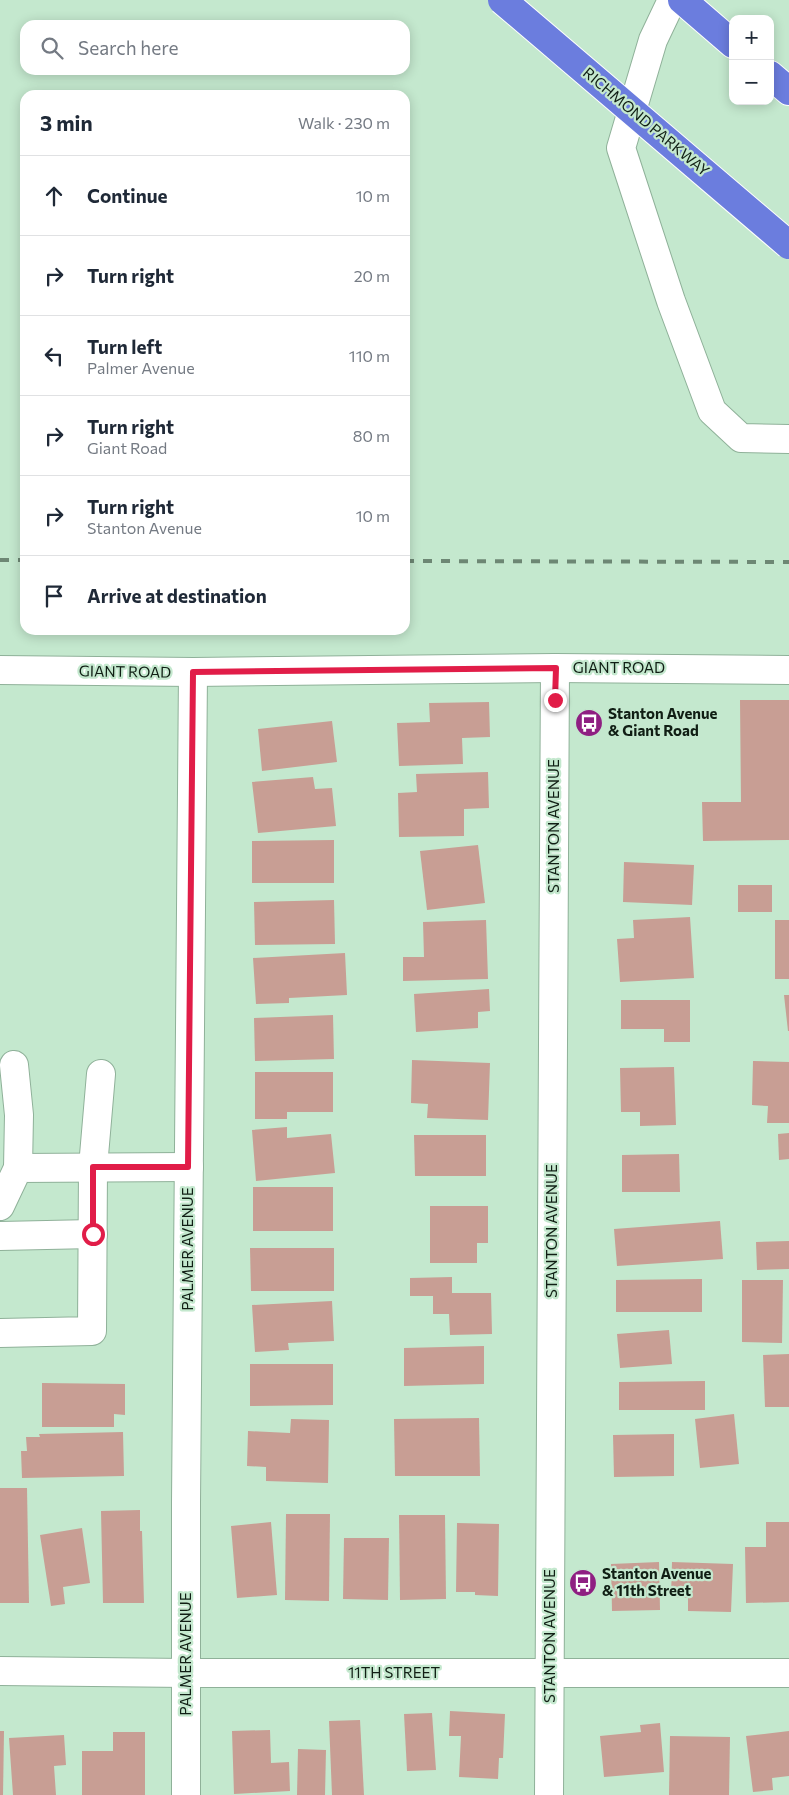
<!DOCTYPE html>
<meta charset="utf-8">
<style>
:root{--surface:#fff;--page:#f6f6f7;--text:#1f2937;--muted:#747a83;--line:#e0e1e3}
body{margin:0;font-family:Commissioner,sans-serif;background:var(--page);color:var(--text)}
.controls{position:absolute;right:15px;top:15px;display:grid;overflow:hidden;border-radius:10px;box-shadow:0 2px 12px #0003}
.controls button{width:45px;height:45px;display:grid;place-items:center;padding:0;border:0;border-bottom:1px solid var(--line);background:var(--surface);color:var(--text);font:25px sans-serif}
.stop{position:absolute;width:15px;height:15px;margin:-11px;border:4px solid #e11d48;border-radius:50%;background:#fff}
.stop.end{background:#e11d48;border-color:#fff;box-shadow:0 1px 5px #0008}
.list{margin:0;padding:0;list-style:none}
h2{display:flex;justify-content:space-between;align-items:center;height:65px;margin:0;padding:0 20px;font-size:21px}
h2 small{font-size:16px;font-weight:400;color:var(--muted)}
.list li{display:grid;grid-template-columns:32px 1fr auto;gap:15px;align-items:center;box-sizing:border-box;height:80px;padding:0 20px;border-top:1px solid var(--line)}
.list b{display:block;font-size:19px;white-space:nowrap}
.list p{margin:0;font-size:16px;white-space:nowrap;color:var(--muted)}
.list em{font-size:16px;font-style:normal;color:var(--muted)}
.icon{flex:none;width:28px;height:28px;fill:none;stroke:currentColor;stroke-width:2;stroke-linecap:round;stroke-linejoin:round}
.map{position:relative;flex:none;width:789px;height:1795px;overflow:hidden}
.search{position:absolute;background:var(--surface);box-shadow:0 2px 12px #0003;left:20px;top:20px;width:390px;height:55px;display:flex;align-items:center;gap:12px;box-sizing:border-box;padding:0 18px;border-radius:15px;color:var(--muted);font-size:19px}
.panel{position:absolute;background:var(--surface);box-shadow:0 2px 12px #0003;left:20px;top:90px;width:390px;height:545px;border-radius:15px}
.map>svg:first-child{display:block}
</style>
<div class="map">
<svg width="789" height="1795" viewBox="0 0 789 1795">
<rect width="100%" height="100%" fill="#c4e8ce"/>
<g fill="#c89e94">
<polygon points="740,700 789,700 789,840 703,841 702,802 741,802"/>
<polygon points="489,702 490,737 462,738 463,764 399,766 397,723 430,722 429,703"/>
<polygon points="332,721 337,762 262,771 258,729"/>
<polygon points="488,772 489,808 464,809 464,836 399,837 398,793 417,792 416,774"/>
<polygon points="313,777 315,789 332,788 336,826 258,833 252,782"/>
<polygon points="334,840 334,883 252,883 252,841"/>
<polygon points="478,845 485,903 427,910 420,851"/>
<polygon points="624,862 694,865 692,905 623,902"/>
<rect x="738" y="885" width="34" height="27"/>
<polygon points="334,900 335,944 255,945 254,902"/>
<polygon points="690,917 694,978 620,982 617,939 634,938 633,920"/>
<polygon points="486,920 488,979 403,981 403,957 424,957 423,922"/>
<rect x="775" y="920" width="14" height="59"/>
<polygon points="345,953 347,995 289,998 289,1003 256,1004 253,958"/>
<polygon points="489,989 490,1011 478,1012 478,1028 416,1032 414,994"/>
<polygon points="784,995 789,995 789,1031 788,1031"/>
<polygon points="621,1000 690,1000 690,1042 664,1042 664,1029 621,1029"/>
<polygon points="333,1015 334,1059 255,1061 254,1018"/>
<polygon points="412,1060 490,1063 488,1120 427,1118 428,1104 411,1103"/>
<polygon points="753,1061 789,1062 789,1123 767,1123 768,1106 752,1105"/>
<polygon points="674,1067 676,1125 640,1126 640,1112 621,1112 620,1068"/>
<polygon points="255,1072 333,1072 333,1112 287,1112 287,1119 255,1119"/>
<polygon points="287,1127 287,1138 331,1134 335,1173 256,1181 252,1130"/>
<polygon points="789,1133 789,1159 779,1160 778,1134"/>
<polygon points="414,1135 486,1135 486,1176 415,1176"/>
<polygon points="679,1154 680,1192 622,1192 622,1155"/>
<rect x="253" y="1187" width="80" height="44"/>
<polygon points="430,1206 488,1206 488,1243 477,1243 477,1263 430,1263"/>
<polygon points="720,1221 723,1259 617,1266 614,1229"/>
<polygon points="789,1241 789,1269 757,1270 756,1242"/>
<polygon points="250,1248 334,1248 334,1291 251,1291"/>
<polygon points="452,1277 452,1293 491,1293 492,1334 450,1335 449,1314 433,1314 433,1296 410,1296 410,1278"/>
<polygon points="702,1279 702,1312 616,1312 616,1280"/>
<polygon points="742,1280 783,1280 782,1343 742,1342"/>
<polygon points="332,1301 334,1341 288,1343 289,1350 255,1352 252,1305"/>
<polygon points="669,1330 672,1364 620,1368 617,1334"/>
<polygon points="484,1346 484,1384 404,1386 404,1348"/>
<polygon points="789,1354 789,1407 765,1407 763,1355"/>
<polygon points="250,1364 333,1364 333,1405 250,1406"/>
<polygon points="705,1381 705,1410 619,1410 619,1382"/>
<polygon points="42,1383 125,1384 125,1415 114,1414 114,1427 42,1427"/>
<polygon points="734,1414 739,1464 700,1468 695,1419"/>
<polygon points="479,1418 480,1476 395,1476 394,1419"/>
<polygon points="291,1419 329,1420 328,1483 266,1481 266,1467 247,1466 248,1431 290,1433"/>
<polygon points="123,1432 124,1476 22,1478 21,1451 27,1451 26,1437 40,1437 39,1434"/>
<polygon points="674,1434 674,1476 614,1477 613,1435"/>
<polygon points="0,1488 27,1488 29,1603 0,1603"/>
<polygon points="140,1510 140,1531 142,1531 144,1603 103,1603 101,1511"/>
<polygon points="286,1514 330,1514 329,1601 285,1600"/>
<polygon points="399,1515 445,1515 446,1599 400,1600"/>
<polygon points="271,1522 277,1595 237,1598 231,1526"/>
<polygon points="766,1522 789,1522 789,1602 746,1603 745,1547 766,1547"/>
<polygon points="457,1523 499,1524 498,1596 475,1595 475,1592 456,1592"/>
<polygon points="82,1528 90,1583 63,1587 65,1604 51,1606 40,1535"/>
<polygon points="344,1538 389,1538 388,1600 343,1599"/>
<polygon points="659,1562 660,1610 612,1611 611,1564"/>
<polygon points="672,1562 733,1564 731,1612 688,1611 688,1598 671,1597"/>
<polygon points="450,1711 505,1714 503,1758 499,1758 498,1779 459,1777 461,1736 449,1736"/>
<polygon points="432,1713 436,1770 407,1771 404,1714"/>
<polygon points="360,1720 364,1795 332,1795 329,1721"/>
<polygon points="660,1723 664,1772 604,1777 600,1736 641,1732 640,1725"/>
<polygon points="270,1730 271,1763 289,1762 290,1791 234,1794 232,1731"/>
<polygon points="0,1731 4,1731 3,1795 0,1795"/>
<polygon points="789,1731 789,1776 772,1778 773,1790 753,1792 746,1736"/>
<polygon points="113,1732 145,1732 145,1795 82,1795 82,1751 113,1751"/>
<polygon points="64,1735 66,1765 54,1766 56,1795 13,1795 9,1738"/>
<polygon points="670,1736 730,1737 729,1795 669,1795"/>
<polygon points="298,1749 326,1750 325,1795 297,1795"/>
</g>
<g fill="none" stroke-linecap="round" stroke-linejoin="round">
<g stroke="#8fb199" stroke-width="30">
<g id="minor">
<polyline points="672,0 653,40 621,148 671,301 712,411 741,438 789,439"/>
<polyline points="0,670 193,672 555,668 789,670"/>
<polyline points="14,1065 19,1115 18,1168"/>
<polyline points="0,1206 18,1168 189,1167"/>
<polyline points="0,1236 93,1234"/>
<polyline points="0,1333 92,1331 93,1167 101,1074"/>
<polyline points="0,1671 186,1673 789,1673"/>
<polyline points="186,1795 186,1503 193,672"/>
<polyline points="549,1795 555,668"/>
</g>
</g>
<g stroke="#fff" stroke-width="30">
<g id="highway">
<polyline points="682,0 733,44"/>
<polyline points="770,75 789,91"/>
</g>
</g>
<use href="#minor" stroke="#fff" stroke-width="28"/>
<use href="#highway" stroke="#6b7dde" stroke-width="28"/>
<g stroke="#6d8774" stroke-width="4" stroke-dasharray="9 9" stroke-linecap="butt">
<polyline points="0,560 25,560"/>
<polyline points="405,561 789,562"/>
</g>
<g stroke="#fff" stroke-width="30" stroke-linecap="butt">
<polyline id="highway-bridge" points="502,0 789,245"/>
</g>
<use href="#highway-bridge" stroke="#6b7dde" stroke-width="28"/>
</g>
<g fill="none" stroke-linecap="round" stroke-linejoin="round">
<polyline stroke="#e11d48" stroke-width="6" points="93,1234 93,1167 188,1167 193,672 556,668 555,700"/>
</g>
<defs>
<g id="bus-disc" transform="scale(1.4375)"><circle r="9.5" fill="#8f1f82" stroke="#c4e8ce"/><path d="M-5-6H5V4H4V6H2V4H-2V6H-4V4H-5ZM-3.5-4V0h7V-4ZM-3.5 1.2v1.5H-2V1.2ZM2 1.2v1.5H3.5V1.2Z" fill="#fff"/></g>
</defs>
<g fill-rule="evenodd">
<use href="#bus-disc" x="589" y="723"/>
<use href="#bus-disc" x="583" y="1583"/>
</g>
<g text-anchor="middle" stroke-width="4.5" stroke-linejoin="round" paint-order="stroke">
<g font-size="15" fill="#101e14" stroke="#c4e8ce">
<text transform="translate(646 122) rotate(40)" y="5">RICHMOND PARKWAY</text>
<text x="619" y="673">GIANT ROAD</text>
<text transform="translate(125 672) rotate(1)" y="5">GIANT ROAD</text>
<text transform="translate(554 826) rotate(-90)" y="5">STANTON AVENUE</text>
<text transform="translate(552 1231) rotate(-90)" y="5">STANTON AVENUE</text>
<text transform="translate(188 1249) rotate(-90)" y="5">PALMER AVENUE</text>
<text transform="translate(550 1636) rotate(-90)" y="5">STANTON AVENUE</text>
<text transform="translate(186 1654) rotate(-90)" y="5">PALMER AVENUE</text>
<text x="394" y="1678">11TH STREET</text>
</g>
<g font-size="15" font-weight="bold" fill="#101e14" stroke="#c4e8ce" text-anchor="start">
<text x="608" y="719">Stanton Avenue<tspan x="608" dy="17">&amp; Giant Road</tspan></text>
<text x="602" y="1579">Stanton Avenue<tspan x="602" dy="17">&amp; 11th Street</tspan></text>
</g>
</g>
</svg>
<div class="controls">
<button>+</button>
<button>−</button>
</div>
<div class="stop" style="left:93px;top:1234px"></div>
<div class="stop end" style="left:555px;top:700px"></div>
<div class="search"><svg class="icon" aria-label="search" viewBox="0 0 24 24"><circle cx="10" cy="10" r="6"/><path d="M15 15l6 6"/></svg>Search here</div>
<section class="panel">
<h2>3 min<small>Walk · 230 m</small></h2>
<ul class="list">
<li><svg class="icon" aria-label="ahead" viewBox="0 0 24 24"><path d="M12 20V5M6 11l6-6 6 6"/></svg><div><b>Continue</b></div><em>10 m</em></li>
<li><svg class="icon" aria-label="right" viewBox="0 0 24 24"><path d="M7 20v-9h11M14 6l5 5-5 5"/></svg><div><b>Turn right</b></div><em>20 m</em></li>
<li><svg class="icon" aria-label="left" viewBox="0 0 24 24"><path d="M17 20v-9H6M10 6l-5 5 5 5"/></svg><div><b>Turn left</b><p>Palmer Avenue</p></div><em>110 m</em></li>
<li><svg class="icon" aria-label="right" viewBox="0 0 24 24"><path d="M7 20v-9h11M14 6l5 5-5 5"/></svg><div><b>Turn right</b><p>Giant Road</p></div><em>80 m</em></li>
<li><svg class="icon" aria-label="right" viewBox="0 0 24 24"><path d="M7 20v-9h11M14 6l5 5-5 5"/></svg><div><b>Turn right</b><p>Stanton Avenue</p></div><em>10 m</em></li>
<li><svg class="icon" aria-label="arrive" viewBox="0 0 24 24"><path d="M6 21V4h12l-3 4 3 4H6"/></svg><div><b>Arrive at destination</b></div></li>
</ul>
</section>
</div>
